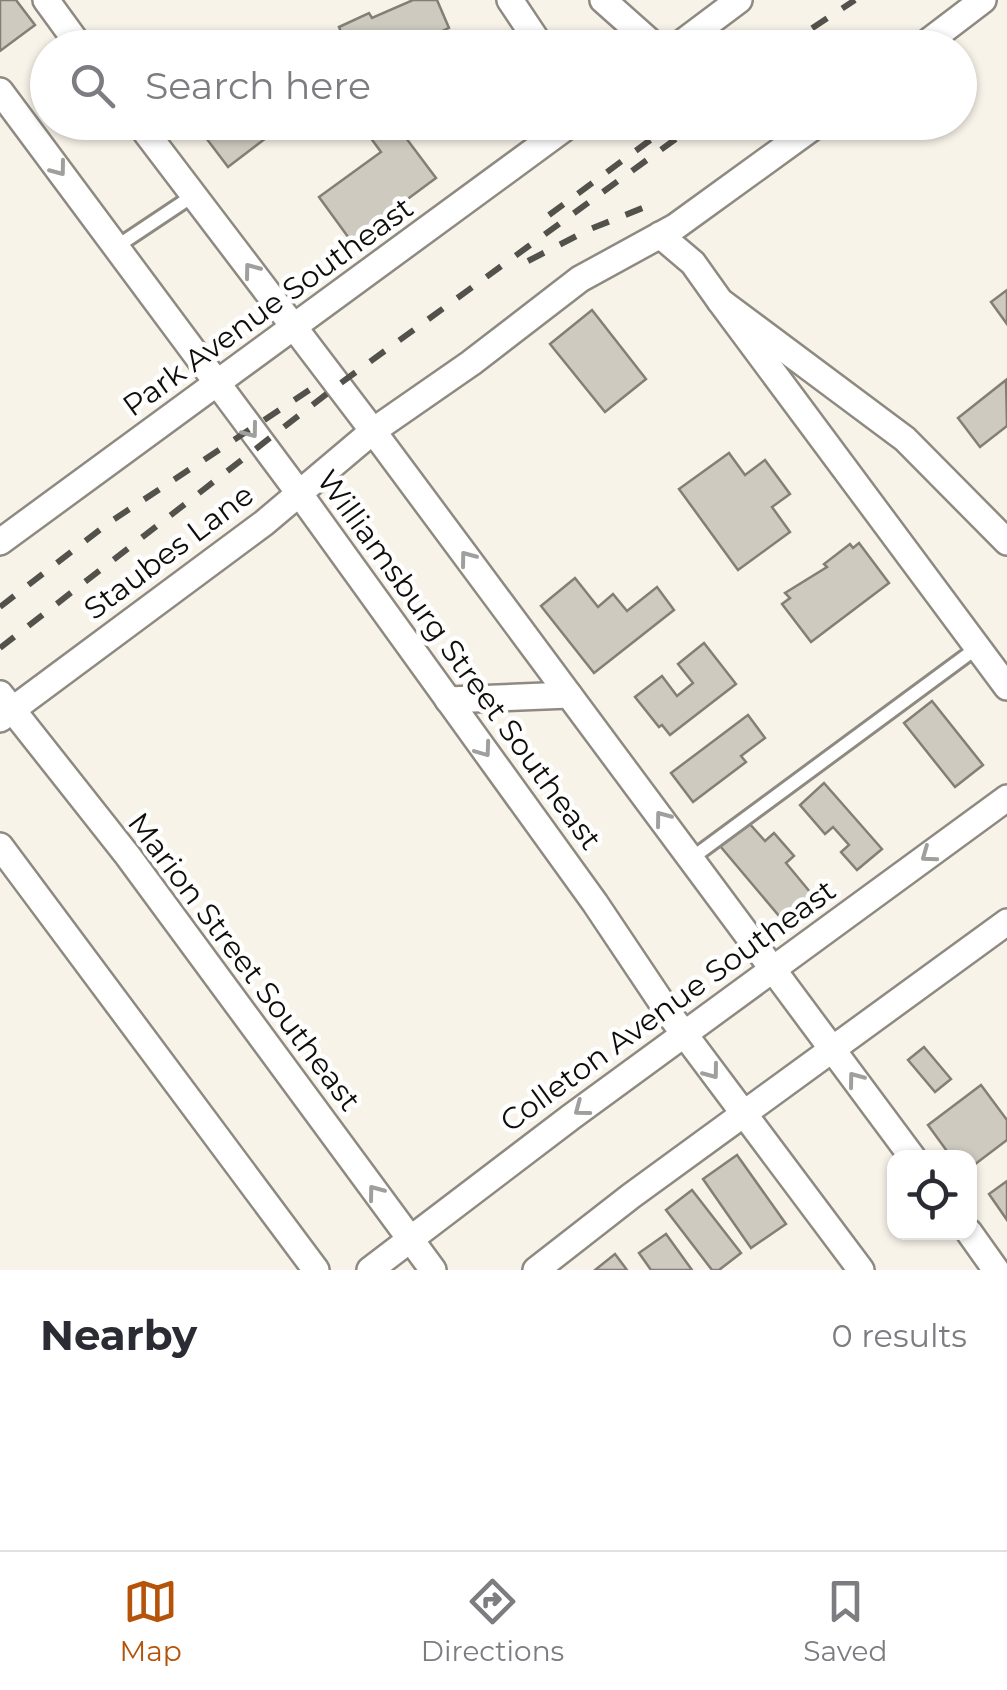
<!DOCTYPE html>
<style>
:root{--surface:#fff;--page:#f2f2f3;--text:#2b2b33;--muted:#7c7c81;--line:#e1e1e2;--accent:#b45309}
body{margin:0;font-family:Montserrat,sans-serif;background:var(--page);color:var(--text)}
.controls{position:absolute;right:30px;bottom:30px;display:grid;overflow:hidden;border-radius:20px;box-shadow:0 2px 8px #0004}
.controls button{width:90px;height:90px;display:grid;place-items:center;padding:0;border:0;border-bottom:2px solid var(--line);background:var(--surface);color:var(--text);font:50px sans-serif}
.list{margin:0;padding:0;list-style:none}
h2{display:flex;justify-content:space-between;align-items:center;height:130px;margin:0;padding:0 40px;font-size:42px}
h2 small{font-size:32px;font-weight:400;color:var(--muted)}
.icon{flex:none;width:55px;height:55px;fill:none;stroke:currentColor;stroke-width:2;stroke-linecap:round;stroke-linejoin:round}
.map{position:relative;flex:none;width:1007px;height:1270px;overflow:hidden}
.search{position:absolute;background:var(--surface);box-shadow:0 2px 8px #0004;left:30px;right:30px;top:30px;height:110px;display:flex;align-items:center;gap:25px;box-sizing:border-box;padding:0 35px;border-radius:55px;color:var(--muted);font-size:38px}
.sheet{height:280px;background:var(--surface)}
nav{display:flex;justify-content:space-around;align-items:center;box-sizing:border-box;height:140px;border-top:2px solid var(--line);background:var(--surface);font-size:28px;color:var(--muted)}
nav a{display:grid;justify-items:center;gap:5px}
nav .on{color:var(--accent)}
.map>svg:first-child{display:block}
</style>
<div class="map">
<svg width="1007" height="1270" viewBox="0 0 1007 1270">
<rect width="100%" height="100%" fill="#f8f3e9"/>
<g fill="#cecac0" stroke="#847f76" stroke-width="2.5">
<polygon points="0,0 16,0 35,25 0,51"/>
<polygon points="413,0 437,0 449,28 406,48 316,48 314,43 341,32 339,27 369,13 372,18"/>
<polygon points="194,122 261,122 270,135 228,167"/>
<polygon points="359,122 410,122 400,130 436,178 351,241 319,197 381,152"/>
<polygon points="1007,290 1007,324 991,302"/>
<polygon points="592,310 646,379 605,412 550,344"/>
<polygon points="1006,380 1007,426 980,447 958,418"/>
<polygon points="729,453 745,475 765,460 790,494 772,507 790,532 738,570 679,489"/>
<polygon points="859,543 889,583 811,642 782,604 790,598 785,593 827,567 824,564 850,544 853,548"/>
<polygon points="575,578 598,607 613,594 627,611 657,587 674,610 594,673 541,606"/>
<polygon points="704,643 736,684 670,735 662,725 659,727 635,697 662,676 677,696 693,683 678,664"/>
<polygon points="932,701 983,765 955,787 904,723"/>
<polygon points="748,715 765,738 741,756 746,762 693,802 671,773"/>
<polygon points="824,783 882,849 857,870 841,852 849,845 833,827 825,834 800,805"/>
<polygon points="748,822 765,841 774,833 794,856 786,863 815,898 785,923 720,846"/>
<polygon points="924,1047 951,1079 935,1092 908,1060"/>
<polygon points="981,1085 1007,1120 1007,1140 970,1168 970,1158 952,1158 928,1125"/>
<polygon points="737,1155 786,1224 751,1248 703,1179"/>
<polygon points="1007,1181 1007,1220 989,1194"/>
<polygon points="692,1190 741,1253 719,1270 712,1270 666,1210"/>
<polygon points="666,1234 692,1270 651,1270 639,1253"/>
<polygon points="615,1254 627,1270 595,1270"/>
</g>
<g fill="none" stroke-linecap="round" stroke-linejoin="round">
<g stroke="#8f8a81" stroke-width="18">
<g id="service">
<polyline points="116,247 194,195"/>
<polyline points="692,858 978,647"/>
</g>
</g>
<g stroke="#8f8a81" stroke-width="30">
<g id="minor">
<polyline points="46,0 81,48"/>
<polyline points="510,0 542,48"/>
<polyline points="603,0 657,48"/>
<polyline points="675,48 739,0"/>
<polyline points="920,48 983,0"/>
<polyline points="0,91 299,493 595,903 670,1015 861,1270"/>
<polyline points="138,122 373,431 913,1158"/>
<polyline points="660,235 693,263 720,301 905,439 1007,542"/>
<polyline points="720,301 1007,687"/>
<polyline points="0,542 573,122"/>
<polyline points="0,694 128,856 433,1270"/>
<polyline points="448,700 569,695"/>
<polyline points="0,719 264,523 373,431 471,363 580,279 675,227 820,122"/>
<polyline points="0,846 316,1270"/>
<polyline points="969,1232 996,1270"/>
<polyline points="370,1270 571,1117 1007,798"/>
<polyline points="536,1270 631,1196 1007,922"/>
</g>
</g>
<use href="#service" stroke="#fff" stroke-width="12"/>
<use href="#minor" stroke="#fff" stroke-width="25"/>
<g stroke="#53514b" stroke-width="6" stroke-dasharray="18 18" stroke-linecap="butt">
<polyline points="782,48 855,0"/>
<polyline points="549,215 653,138"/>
<polyline points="528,261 588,230 655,203"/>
<polyline points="0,607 110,522 323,381"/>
<polyline points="0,648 338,385 699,122"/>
</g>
</g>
<defs><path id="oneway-chevron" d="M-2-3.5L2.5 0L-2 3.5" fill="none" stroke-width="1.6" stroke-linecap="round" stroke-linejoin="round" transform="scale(2.5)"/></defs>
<g stroke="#9f9f9d">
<use href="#oneway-chevron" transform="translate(59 169) rotate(53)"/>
<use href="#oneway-chevron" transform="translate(251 270) rotate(-127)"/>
<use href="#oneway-chevron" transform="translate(251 431) rotate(53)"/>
<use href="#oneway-chevron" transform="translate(467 558) rotate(-127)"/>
<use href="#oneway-chevron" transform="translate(484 750) rotate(54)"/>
<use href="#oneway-chevron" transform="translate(662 818) rotate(-127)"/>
<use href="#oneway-chevron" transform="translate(928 855) rotate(144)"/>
<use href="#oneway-chevron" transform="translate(712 1072) rotate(53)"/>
<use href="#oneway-chevron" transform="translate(855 1079) rotate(-127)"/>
<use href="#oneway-chevron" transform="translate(581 1109) rotate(143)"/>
<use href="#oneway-chevron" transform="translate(375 1192) rotate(-127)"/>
</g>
<g text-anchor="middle" stroke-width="9" stroke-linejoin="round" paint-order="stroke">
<g font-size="30" fill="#0f0e0a" stroke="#fff">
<text transform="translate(268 307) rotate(-36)" y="10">Park Avenue Southeast</text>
<text transform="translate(169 552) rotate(-37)" y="10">Staubes Lane</text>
<text transform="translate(459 660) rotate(54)" y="10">Williamsburg Street Southeast</text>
<text transform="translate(244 962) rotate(53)" y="10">Marion Street Southeast</text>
<text transform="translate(668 1006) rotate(-36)" y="10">Colleton Avenue Southeast</text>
</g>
</g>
</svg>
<div class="controls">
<button><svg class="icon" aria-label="locate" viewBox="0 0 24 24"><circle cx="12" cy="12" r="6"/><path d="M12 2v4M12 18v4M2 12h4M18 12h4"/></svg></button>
</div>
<div class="search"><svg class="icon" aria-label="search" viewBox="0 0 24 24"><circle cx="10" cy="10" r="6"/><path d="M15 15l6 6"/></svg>Search here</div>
</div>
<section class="sheet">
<h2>Nearby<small>0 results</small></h2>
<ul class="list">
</ul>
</section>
<nav>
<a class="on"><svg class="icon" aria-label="map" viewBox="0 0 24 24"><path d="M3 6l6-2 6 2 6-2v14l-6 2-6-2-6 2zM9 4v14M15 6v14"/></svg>Map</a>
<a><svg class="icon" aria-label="directions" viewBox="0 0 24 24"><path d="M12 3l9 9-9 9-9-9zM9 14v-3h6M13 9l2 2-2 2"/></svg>Directions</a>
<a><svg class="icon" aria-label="saved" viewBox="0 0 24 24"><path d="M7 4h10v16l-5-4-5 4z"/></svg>Saved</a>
</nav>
